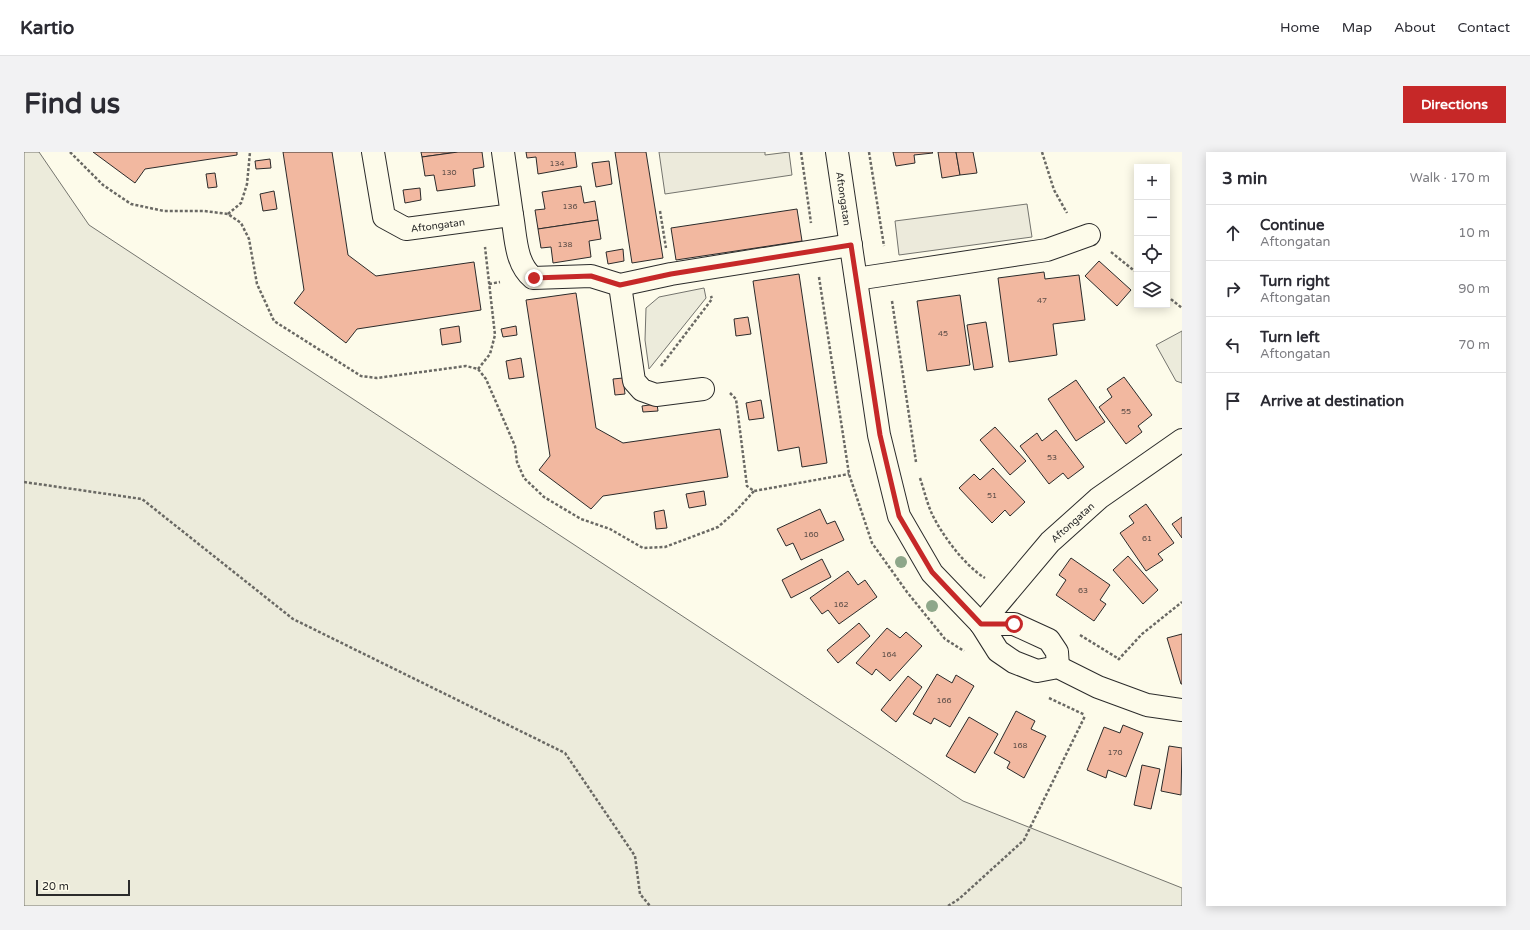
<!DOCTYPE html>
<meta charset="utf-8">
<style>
:root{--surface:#fff;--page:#f2f2f3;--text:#2b2b33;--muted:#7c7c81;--line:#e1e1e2;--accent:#c62828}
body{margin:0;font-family:"Varela Round",sans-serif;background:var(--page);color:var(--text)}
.controls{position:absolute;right:12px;top:12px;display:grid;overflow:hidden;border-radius:0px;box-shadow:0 2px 10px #0003}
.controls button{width:36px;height:36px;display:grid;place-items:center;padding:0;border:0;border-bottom:1px solid var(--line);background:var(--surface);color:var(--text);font:20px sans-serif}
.scale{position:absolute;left:12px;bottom:10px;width:94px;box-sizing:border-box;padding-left:4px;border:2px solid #2b2b2b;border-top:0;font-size:11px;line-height:14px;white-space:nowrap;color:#2b2b2b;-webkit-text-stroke:3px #fdfbea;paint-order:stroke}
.stop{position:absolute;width:12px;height:12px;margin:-9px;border:3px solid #c62828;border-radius:50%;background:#fff}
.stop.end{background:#c62828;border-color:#fff;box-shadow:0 1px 4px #0008}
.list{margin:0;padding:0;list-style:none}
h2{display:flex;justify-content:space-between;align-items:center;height:52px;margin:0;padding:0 16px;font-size:17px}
h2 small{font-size:13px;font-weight:400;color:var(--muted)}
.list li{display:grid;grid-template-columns:26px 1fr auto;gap:12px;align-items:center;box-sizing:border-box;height:56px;padding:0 16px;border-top:1px solid var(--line)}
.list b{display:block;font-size:15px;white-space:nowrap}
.list p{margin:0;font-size:13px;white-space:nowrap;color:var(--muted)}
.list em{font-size:13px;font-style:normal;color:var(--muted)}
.icon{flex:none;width:22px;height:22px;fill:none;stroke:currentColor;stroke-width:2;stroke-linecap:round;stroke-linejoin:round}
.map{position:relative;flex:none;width:1158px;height:754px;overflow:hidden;border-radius:0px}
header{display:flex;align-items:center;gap:24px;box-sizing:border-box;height:56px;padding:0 20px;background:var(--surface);border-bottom:1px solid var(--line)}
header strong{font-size:19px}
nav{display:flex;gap:22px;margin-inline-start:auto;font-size:14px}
.intro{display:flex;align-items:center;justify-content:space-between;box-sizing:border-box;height:96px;padding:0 24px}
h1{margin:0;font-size:28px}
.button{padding:10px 18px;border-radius:0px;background:var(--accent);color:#fff;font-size:14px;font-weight:700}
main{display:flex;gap:24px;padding:0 24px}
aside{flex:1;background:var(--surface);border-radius:0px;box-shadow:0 2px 10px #0003}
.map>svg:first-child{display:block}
</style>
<header>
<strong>Kartio</strong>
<nav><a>Home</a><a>Map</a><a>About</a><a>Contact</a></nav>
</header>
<div class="intro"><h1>Find us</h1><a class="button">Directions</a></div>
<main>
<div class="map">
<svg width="1158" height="754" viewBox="0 0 1158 754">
<rect width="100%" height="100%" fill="#fdfbea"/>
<g fill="#ecebdb" stroke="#74746e">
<polygon points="0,0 15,0 65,73 939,649 1158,736 1158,754 0,754"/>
<polygon points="680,136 682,146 625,217 621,188 622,156 635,145"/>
<polygon points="1158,179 1158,231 1152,229 1132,193"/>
</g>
<g fill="#eceadb" stroke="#74746e">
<polygon points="635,0 741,0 741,3 765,0 768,23 641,42"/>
<polygon points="1003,52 1008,85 875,103 871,69"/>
</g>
<g fill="#f2b8a0" stroke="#2b2b2b">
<polygon points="69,0 213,0 213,3 121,17 111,31"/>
<polygon points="259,0 308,0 324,103 352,124 450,110 457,158 333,177 322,191 270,151 280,138"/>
<polygon points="397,0 434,0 398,5"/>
<polygon points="434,0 458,0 460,15 449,17 451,34 413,39 410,23 401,24 398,5"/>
<polygon points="502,0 551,0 553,15 514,22 512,5 503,6"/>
<polygon points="591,0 622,0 639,106 608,111"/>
<polygon points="869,0 908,0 909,1 890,3 891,11 872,14"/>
<polygon points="914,0 932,0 936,23 918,26"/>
<polygon points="932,0 949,0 953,21 936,23"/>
<polygon points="246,7 247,16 232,17 231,9"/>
<polygon points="585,9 588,32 572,35 568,11"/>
<polygon points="191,21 193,35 184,36 182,22"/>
<polygon points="557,34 560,51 571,49 574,68 514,77 511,58 521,57 518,40"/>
<polygon points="396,36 397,48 381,51 379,38"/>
<polygon points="250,39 253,57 239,59 236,42"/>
<polygon points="773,57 778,89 652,108 647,76"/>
<polygon points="574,68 577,87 565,89 567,105 529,111 527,95 517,96 514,77"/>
<polygon points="599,97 600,109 584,112 582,100"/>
<polygon points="1075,109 1107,138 1093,154 1061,124"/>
<polygon points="1020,120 1021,127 1055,123 1061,168 1029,172 1033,203 985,210 974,126"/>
<polygon points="775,122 803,311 778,315 775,295 754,299 729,129"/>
<polygon points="552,141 572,276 599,291 696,277 704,325 579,344 567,357 515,318 526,304 502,148"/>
<polygon points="936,143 946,213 903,219 893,149"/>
<polygon points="724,165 727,182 712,184 710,167"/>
<polygon points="962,170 969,215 950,218 943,173"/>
<polygon points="435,174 437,190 418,193 416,177"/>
<polygon points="492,174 493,183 479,185 477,177"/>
<polygon points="497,206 500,225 485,227 482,209"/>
<polygon points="1100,225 1128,263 1114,274 1118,280 1102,292 1075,255 1088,245 1083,237"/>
<polygon points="599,226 601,242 591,243 589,227"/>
<polygon points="1052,228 1081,270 1052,289 1024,247"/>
<polygon points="737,248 740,266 725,268 722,251"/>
<polygon points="633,252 634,259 619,260 618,254"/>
<polygon points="971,275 1002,309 986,323 956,288"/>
<polygon points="1032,278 1060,315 1044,327 1039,321 1025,332 996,294 1013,281 1018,289"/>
<polygon points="969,316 1001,350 986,364 981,358 968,371 935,336 950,322 956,328"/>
<polygon points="680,339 682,353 665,356 662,342"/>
<polygon points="1122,352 1150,391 1134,402 1139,408 1122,419 1096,381 1110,371 1105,364"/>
<polygon points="796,357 803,372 811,369 820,388 777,408 769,391 762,394 753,377"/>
<polygon points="640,358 643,376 632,377 630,360"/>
<polygon points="1158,365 1158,386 1148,372"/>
<polygon points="1104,404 1134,438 1119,452 1089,418"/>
<polygon points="1047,406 1086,433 1076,448 1082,452 1070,469 1032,443 1042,428 1035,423"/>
<polygon points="798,407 807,425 767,446 758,428"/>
<polygon points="824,419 834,433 841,428 853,445 815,472 804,458 798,462 786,446"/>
<polygon points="835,471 846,484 814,511 803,498"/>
<polygon points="863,476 876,486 882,480 898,494 866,529 852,517 848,523 832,511"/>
<polygon points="1158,482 1158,532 1157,532 1143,486"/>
<polygon points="913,522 928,531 932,523 950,534 926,575 910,566 907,572 889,562"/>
<polygon points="884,524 898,535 872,570 857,558"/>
<polygon points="992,559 1011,569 1007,577 1022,584 1000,626 983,616 986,610 970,601"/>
<polygon points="945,565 974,582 951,621 922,604"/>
<polygon points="1099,573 1119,581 1102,625 1084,618 1082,626 1063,618 1080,575 1096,581"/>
<polygon points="1145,594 1158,596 1157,643 1137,639"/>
<polygon points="1118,613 1136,617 1127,657 1110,653"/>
</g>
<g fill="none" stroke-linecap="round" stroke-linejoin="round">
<g stroke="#2b2b2b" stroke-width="24">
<g id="minor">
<path id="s1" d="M 349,0 L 360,65 L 382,77 L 488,63 C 492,85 491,111 509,126 L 567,124 L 596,133 L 647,122 L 827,93"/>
<polyline points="479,0 488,63"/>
<path id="s2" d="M 813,0 L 855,283 L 875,364 L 908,421 L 957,472 L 974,499 L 990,510 L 1013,519 L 1034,515 L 1074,535 L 1123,553 L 1158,558"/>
<polyline points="832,127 1023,98 1065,83"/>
<polyline points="596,133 610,229 618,238 632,243 679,237"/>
<path id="s3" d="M 957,472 L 1026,390 L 1075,346 L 1158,288"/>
<polyline points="957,472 990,472 1025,488 1033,500 1034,515"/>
</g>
</g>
<g stroke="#6a6964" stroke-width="2.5" stroke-dasharray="3 2" stroke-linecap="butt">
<polyline points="46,0 79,33 107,52 140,59 180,59 204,62 217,71 225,87 233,132 250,169 337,224 353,226 442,214 454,217 462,227 491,294 493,310 500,326 520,345 557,367 586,377 619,396 641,395 694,375 711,360 730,339"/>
<polyline points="777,0 787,71"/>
<polyline points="845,0 860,94"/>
<polyline points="1018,0 1030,38 1043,61"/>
<polyline points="636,59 642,96"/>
<polyline points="204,62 217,51 223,32 226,0"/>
<polyline points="1087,100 1113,121"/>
<polyline points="795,125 825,322 848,391 883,440 921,487 940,499"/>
<polyline points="465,132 476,130"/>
<polyline points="1143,144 1158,156"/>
<polyline points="868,149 892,310"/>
<polyline points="637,214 688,147 687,144"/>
<polyline points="454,217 466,202 471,183 461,95"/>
<polyline points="706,241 712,247 723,334 730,339 825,322"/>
<path d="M 896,326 C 900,338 903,351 908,362 C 918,383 941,414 961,426"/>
<polyline points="0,330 118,347 269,467 541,601 611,704 616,742 626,754"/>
<polyline points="1056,483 1095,507"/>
<polyline points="1094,508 1118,482 1158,450"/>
<polyline points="1025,546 1061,563"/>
<polyline points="924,754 935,747 1000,688 1061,564"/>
</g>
<use href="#minor" stroke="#fdfbea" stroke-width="22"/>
</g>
<g fill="#8ea78a">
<circle cx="877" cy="410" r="6"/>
<circle cx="908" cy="454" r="6"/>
</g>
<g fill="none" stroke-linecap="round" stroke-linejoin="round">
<polyline stroke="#c62828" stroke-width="5" points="510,126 567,124 596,133 647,122 827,93 856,283 875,364 908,420 957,472 990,472"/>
</g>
<g text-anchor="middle" stroke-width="3" stroke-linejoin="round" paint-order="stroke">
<g font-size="8" fill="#5d4e48">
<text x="533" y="14">134</text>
<text x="425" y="23">130</text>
<text x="546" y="57">136</text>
<text x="541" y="95">138</text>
<text x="1018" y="151">47</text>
<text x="919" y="184">45</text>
<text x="1102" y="262">55</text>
<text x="1028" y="308">53</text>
<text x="968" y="346">51</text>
<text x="787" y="385">160</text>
<text x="1123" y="389">61</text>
<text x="1059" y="441">63</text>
<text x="817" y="455">162</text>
<text x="865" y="505">164</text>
<text x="920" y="551">166</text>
<text x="996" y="596">168</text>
<text x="1091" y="603">170</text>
</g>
<g font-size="10" fill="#2b2b2b" stroke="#fdfbea">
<text dy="4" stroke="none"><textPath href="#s2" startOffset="47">Aftongatan</textPath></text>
<text dy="4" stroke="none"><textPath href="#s1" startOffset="123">Aftongatan</textPath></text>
<text dy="4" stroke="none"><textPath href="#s3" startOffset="137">Aftongatan</textPath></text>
</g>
</g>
</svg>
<div class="controls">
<button>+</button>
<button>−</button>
<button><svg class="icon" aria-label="locate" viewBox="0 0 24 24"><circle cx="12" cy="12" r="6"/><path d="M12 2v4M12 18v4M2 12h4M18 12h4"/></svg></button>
<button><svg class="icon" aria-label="layers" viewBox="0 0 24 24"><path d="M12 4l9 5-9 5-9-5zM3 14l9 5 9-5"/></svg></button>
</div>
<div class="scale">20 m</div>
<div class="stop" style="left:990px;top:472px"></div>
<div class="stop end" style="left:510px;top:126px"></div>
</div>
<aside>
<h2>3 min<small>Walk · 170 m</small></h2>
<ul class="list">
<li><svg class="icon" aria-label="ahead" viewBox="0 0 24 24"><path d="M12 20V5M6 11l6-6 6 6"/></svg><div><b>Continue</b><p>Aftongatan</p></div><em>10 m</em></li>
<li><svg class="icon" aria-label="right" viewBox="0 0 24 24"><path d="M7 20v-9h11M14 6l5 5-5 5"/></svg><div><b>Turn right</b><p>Aftongatan</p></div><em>90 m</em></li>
<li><svg class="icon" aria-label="left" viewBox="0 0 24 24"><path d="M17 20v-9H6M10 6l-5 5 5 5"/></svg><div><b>Turn left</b><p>Aftongatan</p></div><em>70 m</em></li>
<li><svg class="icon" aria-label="arrive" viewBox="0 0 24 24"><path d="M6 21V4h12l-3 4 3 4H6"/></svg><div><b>Arrive at destination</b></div></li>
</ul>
</aside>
</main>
